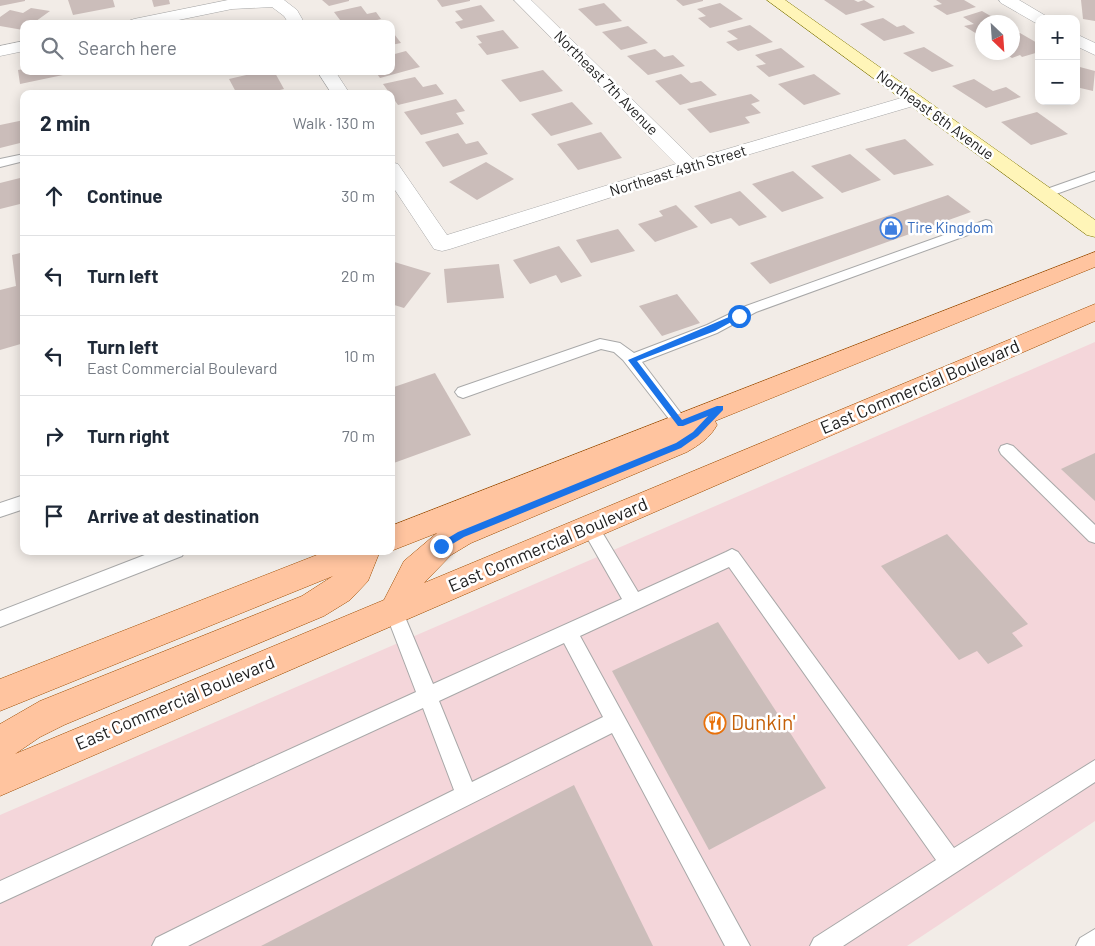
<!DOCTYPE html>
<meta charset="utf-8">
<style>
:root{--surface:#fff;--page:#f6f6f7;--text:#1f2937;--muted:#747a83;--line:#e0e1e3}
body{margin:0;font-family:Barlow,sans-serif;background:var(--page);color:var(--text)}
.controls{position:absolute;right:15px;top:15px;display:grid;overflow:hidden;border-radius:10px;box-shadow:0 2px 12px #0003}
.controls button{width:45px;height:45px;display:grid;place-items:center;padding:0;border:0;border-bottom:1px solid var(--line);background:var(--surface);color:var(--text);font:25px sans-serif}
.compass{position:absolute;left:975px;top:15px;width:45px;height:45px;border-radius:50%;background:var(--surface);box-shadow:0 2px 12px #0003;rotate:155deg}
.stop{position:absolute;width:15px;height:15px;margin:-11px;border:4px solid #1a73e8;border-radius:50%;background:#fff}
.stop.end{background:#1a73e8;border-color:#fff;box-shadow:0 1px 5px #0008}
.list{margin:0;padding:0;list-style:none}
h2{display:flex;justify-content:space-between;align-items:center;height:65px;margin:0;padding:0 20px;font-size:21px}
h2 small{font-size:16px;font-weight:400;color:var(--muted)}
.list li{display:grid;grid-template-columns:32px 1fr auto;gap:15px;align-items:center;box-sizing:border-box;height:80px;padding:0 20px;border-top:1px solid var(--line)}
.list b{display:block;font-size:19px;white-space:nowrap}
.list p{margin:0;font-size:16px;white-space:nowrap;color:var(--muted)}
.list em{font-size:16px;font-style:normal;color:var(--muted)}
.icon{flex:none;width:28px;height:28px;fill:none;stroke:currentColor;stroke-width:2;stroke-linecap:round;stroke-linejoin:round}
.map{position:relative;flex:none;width:1095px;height:946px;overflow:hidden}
.search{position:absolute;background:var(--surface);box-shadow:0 2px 12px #0003;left:20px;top:20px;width:375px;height:55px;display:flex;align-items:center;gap:12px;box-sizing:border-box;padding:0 18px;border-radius:10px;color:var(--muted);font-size:19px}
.panel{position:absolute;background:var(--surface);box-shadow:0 2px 12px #0003;left:20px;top:90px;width:375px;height:465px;border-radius:10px}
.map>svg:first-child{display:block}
</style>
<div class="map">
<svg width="1095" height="946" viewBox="0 0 1095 946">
<rect width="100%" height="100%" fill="#f2ece7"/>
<polygon fill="#f4d6da" points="1095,342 1095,821 907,946 0,946 0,815"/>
<g fill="#cbbdba">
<polygon points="0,0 25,0 25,1 0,6"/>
<polygon points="68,0 113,0 115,7 73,15"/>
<polygon points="152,0 169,0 170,4 154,7"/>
<polygon points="322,0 349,0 349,1 329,6"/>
<polygon points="437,0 470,0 470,1 442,7"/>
<polygon points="676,0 703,0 703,1 683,6"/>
<polygon points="824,0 854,0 858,2 864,0 875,7 846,15"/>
<polygon points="936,0 964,0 976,7 947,15 933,6 942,4"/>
<polygon points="1081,0 1095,0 1095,21 1083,19"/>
<polygon points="604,3 622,21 596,26 578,9"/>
<polygon points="720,3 743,19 710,28 698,18 706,16 697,9"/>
<polygon points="481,5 495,21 461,29 455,22 463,20 455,11"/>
<polygon points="361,6 367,14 376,12 381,19 362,24 343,24 334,12"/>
<polygon points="31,8 50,11 32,24 24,24 23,30 0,26 0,17 10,10 23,13"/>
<polygon points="982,11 1001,22 982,22 982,37 964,26 974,24 963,17"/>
<polygon points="883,18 897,27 904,25 915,33 884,41 860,24"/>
<polygon points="750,25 773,42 738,51 726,42 738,39 727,31"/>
<polygon points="628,26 648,43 621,50 602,32"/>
<polygon points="391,30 401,43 391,45"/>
<polygon points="503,30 519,48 487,55 478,44 482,43 476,36"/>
<polygon points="1020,33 1039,44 1039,52 1022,57 1020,55 1012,58 1003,52 1012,52 1012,35"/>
<polygon points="924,47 954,66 932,72 903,53"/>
<polygon points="781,48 805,67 769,77 756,66 766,64 755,55"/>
<polygon points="655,49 664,57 673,55 685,66 648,75 627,56"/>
<polygon points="406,51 420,67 380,78 375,71 391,71 391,55"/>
<polygon points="1076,66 1095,71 1093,91 1076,87"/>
<polygon points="24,69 24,71 62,71 63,75 20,84 18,70"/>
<polygon points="543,70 563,91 520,102 501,80"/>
<polygon points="264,71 274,71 284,89 264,94 237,94 229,79"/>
<polygon points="681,74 691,83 701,81 717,95 680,105 655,81"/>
<polygon points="814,74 841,94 804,105 778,84"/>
<polygon points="415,77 423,87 436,84 444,94 398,105 383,84"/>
<polygon points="974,79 993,91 1006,87 1021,97 986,108 952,86"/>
<polygon points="751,94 760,101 751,104 761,113 745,117 750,123 710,133 687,109"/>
<polygon points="456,99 465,111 456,113 464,124 421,135 404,112"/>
<polygon points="572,102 593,124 551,136 531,114"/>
<polygon points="1037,112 1068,134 1031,145 1001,122"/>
<polygon points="24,120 24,142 0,148 0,125"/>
<polygon points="601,132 622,158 578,170 557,144"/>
<polygon points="458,133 466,144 478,141 488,154 443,167 425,142"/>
<polygon points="905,139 934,165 894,175 865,149"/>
<polygon points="850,154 881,180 842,193 811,166"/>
<polygon points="486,162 514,179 477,200 449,182"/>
<polygon points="793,171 824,198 782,212 752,184"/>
<polygon points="24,177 24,203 0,209 0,183"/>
<polygon points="740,191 767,217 739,226 731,218 711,224 694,206"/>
<polygon points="948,195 971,212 770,284 750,263"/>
<polygon points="676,205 698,227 655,242 638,224 663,216 659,211"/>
<polygon points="618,229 635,251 591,263 576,240"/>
<polygon points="559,246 582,276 561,283 556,275 530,284 513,260"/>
<polygon points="24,252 24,343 0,350 0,290 16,286 12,255"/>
<polygon points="391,261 431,273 404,308 391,304"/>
<polygon points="499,264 504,298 447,303 444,269"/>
<polygon points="677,294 700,323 662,336 639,306"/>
<polygon points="435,373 471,435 391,464 391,388"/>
<polygon points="1095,453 1095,501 1061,469"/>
<polygon points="947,534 1028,624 1012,633 1023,646 988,664 977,651 959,660 881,566"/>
<polygon points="718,622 826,788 709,850 612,671"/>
<polygon points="574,785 653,946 261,946"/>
</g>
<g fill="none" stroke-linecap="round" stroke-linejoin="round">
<g stroke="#a8a8a8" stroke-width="2">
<g id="lane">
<polygon points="24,154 24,161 0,167 0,159"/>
<polygon points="1095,172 1095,180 1045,198 1039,194 1041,191"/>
<polygon points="986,220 990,221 992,224 990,227 756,312 717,333 642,362 686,420 689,424 686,428 681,430 676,428 623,360 614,352 601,349 463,398 458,396 455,392 458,388 600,339 620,343 634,353 707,325 746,306"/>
<polygon points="1007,444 1013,446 1095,525 1095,543 1089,541 1001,454 999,450 1001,446"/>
<polygon points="24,495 24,509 0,517 0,503"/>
<path d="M 590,520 L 596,522 L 638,592 L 726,552 L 732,549 L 738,552 L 954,848 L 1095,760 L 1095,782 L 843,946 L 810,946 L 814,938 L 936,860 L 729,567 L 580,636 L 750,946 L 725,946 L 612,733 L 188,946 L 152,946 L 156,938 L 454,790 L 423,708 L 0,903 L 0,881 L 416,692 L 385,611 L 388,605 L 394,603 L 400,605 L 433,684 L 622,599 L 581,527 L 584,522 ZM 564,643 L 603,717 L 472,782 L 439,701 Z"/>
<polygon points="155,551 185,551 182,556 0,627 0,611"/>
<polygon points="1095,929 1095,946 1076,946 1080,938"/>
</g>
</g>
<g stroke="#a8a8a8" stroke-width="1">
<g id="street">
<polygon points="228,0 284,0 297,10 305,24 289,24 284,16 272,7 232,9 159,24 126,24 128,21 134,19"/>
<polygon points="514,0 531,0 693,159 908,96 914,95 920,96 923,100 920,104 696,170 450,249 442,251 434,249 391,184 391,162 398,164 447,235 676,164"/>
<polygon points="999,0 1019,0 1046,16 1048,19 1039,19 1039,24 1034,22 1001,3"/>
<polygon points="1076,34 1095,43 1095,55 1076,46"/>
<polygon points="24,41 24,51 0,56 0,46"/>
<polygon points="317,71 335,71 350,94 332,94"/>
</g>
</g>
<g stroke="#807600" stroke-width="1">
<polygon id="secondary" points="767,0 785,0 1095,220 1095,237 1087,235"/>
</g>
<g stroke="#9e4c00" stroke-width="1">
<path id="primary" d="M 1095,252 L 1095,267 L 715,421 L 717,425 C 710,438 699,445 687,452 L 471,543 L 451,555 L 424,583 L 1095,304 L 1095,321 L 0,796 L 0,724 L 40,701 L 302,596 L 333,576 L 0,711 L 0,679 L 327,551 L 380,551 L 368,581 L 350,600 L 324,616 L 64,725 L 40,737 L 15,754 L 384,600 L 404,561 L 437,533 L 391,551 L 391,526 Z"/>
</g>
<use href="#lane" fill="#fff" fill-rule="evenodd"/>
<use href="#street" fill="#fff" fill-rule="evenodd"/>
<use href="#secondary" fill="#fff5b8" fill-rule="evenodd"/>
<use href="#primary" fill="#ffc49f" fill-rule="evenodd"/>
</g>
<polygon fill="#1a73e8" points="736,314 742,316 715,331 637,361 682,420 717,406 723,406 723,410 698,436 681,448 464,537 444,549 438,549 438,544 458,532 676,443 693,432 708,416 683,426 678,426 628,360"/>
<defs>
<g id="shop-ring" transform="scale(1.125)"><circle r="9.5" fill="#fff" stroke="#3f7fe0" stroke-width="1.5"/><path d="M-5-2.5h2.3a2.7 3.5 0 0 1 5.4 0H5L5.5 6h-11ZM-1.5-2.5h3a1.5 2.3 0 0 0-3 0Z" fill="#3f7fe0"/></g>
<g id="restaurant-ring" transform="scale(1.125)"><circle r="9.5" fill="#fff" stroke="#e8710a" stroke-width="1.5"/><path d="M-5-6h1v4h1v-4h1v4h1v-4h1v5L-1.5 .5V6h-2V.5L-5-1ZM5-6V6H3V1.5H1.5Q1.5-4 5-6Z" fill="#e8710a"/></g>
</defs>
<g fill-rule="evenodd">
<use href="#shop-ring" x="891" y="228"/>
<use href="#restaurant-ring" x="715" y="723"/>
</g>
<g text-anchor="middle" stroke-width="5" stroke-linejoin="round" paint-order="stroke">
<g font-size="15" fill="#212121" stroke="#fff">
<text transform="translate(606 83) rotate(45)" y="5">Northeast 7th Avenue</text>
<text transform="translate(935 115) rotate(36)" y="5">Northeast 6th Avenue</text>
<text transform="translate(678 171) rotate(-17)" y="5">Northeast 49th Street</text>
</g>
<g font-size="15" fill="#366cbe" stroke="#fff" text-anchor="start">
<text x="907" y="233">Tire Kingdom</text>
</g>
<g font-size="18" fill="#212121" stroke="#fff">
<text transform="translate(920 387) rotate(-23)" y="6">East Commercial Boulevard</text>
<text transform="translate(548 545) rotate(-23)" y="6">East Commercial Boulevard</text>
<text transform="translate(175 703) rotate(-23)" y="6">East Commercial Boulevard</text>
</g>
<g font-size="21" fill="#c56008" stroke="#fff" text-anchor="start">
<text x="731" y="730">Dunkin'</text>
</g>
</g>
</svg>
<div class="controls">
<button>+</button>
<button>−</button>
</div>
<svg class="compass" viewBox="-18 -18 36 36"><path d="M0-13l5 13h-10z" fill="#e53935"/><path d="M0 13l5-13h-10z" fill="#747a83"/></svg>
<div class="stop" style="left:739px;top:316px"></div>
<div class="stop end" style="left:441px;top:546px"></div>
<div class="search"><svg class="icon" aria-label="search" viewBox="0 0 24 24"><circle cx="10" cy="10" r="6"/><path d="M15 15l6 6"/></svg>Search here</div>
<section class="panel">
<h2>2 min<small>Walk · 130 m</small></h2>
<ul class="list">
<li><svg class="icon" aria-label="ahead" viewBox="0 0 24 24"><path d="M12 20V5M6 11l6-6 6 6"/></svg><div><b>Continue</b></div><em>30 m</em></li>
<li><svg class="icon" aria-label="left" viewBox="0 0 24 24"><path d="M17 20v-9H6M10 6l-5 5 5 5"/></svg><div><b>Turn left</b></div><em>20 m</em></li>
<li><svg class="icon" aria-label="left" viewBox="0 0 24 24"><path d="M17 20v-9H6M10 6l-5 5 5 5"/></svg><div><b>Turn left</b><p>East Commercial Boulevard</p></div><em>10 m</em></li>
<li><svg class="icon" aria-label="right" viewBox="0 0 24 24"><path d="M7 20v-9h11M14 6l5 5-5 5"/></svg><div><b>Turn right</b></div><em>70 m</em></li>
<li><svg class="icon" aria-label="arrive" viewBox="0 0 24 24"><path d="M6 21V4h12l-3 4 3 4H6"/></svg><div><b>Arrive at destination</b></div></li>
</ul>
</section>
</div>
